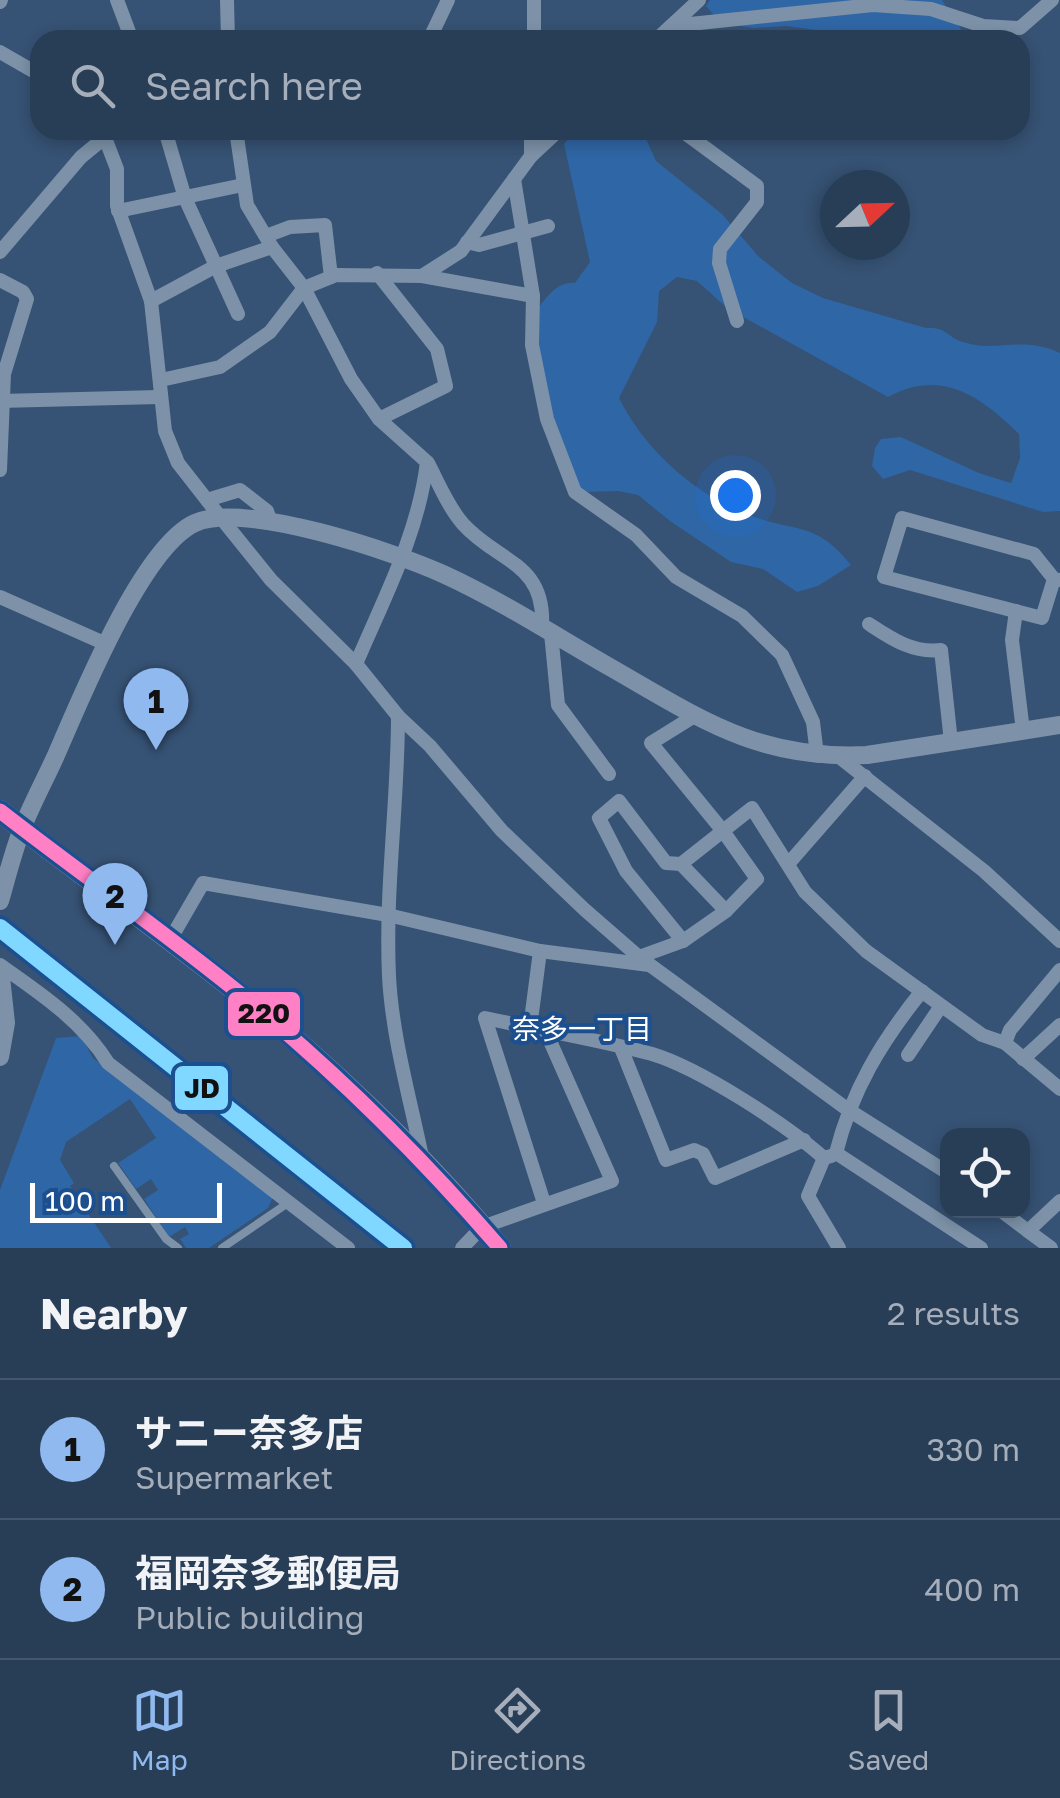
<!DOCTYPE html>
<meta charset="utf-8">
<style>
:root{--surface:#283e57;--page:#30455d;--text:#f1f3f6;--muted:#a5aeba;--line:#44576d;--accent:#90b9f0}
body{margin:0;font-family:"Golos Text","Noto Sans JP",sans-serif;background:var(--page);color:var(--text)}
.controls{position:absolute;right:30px;bottom:30px;display:grid;overflow:hidden;border-radius:20px;box-shadow:0 5px 15px #0003}
.controls button{width:90px;height:90px;display:grid;place-items:center;padding:0;border:0;border-bottom:2px solid var(--line);background:var(--surface);color:var(--text);font:50px sans-serif}
.compass{position:absolute;left:820px;top:170px;width:90px;height:90px;border-radius:50%;background:var(--surface);box-shadow:0 5px 15px #0003;rotate:68deg}
.scale{position:absolute;left:30px;bottom:25px;width:192px;box-sizing:border-box;padding-left:10px;border:5px solid #fff;border-top:0;font-size:28px;line-height:35px;white-space:nowrap;color:#fff;-webkit-text-stroke:8px #1b4f8f;paint-order:stroke}
.you{position:absolute;left:735px;top:495px;width:35px;height:35px;margin:-25px;border:8px solid #fff;border-radius:50%;background:#1a73e8;box-shadow:0 0 0 15px #1a73e833}
.badge{display:grid;place-items:center;width:65px;height:65px;border-radius:50%;background:var(--accent);color:#111;font-size:32px;font-weight:700}
.pin{position:absolute;translate:-50% -82px;filter:drop-shadow(0 2px 5px #0008)}
.pin::after{content:'';position:absolute;top:52px;width:35px;height:30px;background:inherit;clip-path:polygon(0 0,100% 0,50% 100%)}
.list{margin:0;padding:0;list-style:none}
h2{display:flex;justify-content:space-between;align-items:center;height:130px;margin:0;padding:0 40px;font-size:42px}
h2 small{font-size:32px;font-weight:400;color:var(--muted)}
.list li{display:grid;grid-template-columns:65px 1fr auto;gap:30px;align-items:center;box-sizing:border-box;height:140px;padding:0 40px;border-top:2px solid var(--line)}
.list b{display:block;font-size:38px;white-space:nowrap}
.list p{margin:0;font-size:32px;white-space:nowrap;color:var(--muted)}
.list em{font-size:32px;font-style:normal;color:var(--muted)}
.icon{flex:none;width:55px;height:55px;fill:none;stroke:currentColor;stroke-width:2;stroke-linecap:round;stroke-linejoin:round}
.map{position:relative;flex:none;width:1060px;height:1248px;overflow:hidden}
.search{position:absolute;background:var(--surface);box-shadow:0 5px 15px #0003;left:30px;right:30px;top:30px;height:110px;display:flex;align-items:center;gap:25px;box-sizing:border-box;padding:0 35px;border-radius:30px;color:var(--muted);font-size:38px}
.sheet{height:410px;background:var(--surface)}
nav{display:flex;justify-content:space-around;align-items:center;box-sizing:border-box;height:140px;border-top:2px solid var(--line);background:var(--surface);font-size:28px;color:var(--muted)}
nav a{display:grid;justify-items:center;gap:5px}
nav .on{color:var(--accent)}
.map>svg:first-child{display:block}
</style>
<div class="map">
<svg width="1060" height="1248" viewBox="0 0 1060 1248">
<rect width="100%" height="100%" fill="#365274"/>
<g fill="#2f66a5">
<polygon points="710,0 942,0 968,40 934,40 925,36 891,40 786,26 753,28 721,23 706,6"/>
<path d="M 576,130 L 642,130 L 656,161 L 722,214 L 759,257 L 792,283 L 823,298 L 926,328 C 948,327 945,336 963,342 C 995,353 1023,335 1060,353 L 1060,511 L 1043,512 L 910,470 L 883,479 L 872,466 L 875,448 L 881,439 L 901,437 L 979,473 L 1011,483 L 1020,458 L 1019,434 C 980,396 942,368 888,397 L 727,308 L 697,281 L 677,277 L 659,291 L 657,322 L 619,398 C 645,450 694,494 749,515 C 795,533 815,520 851,565 L 818,586 L 797,592 L 763,569 L 731,562 L 670,521 L 638,495 L 618,491 L 582,492 L 556,433 L 531,318 C 543,303 554,281 575,283 L 590,262 L 564,144 Z"/>
<polygon points="81,1036 93,1058 274,1195 268,1208 209,1248 186,1248 180,1239 189,1234 185,1227 169,1237 144,1199 158,1190 151,1179 136,1189 118,1163 156,1138 130,1099 66,1142 60,1160 74,1183 70,1186 111,1248 0,1248 0,1190 56,1038"/>
</g>
<g fill="none" stroke-linecap="round" stroke-linejoin="round">
<g stroke="#7d92a8" stroke-width="8">
<polyline points="114,1166 166,1239 178,1248"/>
<polyline points="222,1248 288,1203"/>
</g>
<g stroke="#7d92a8" stroke-width="14">
<polyline points="117,0 132,40"/>
<polyline points="227,0 228,40"/>
<polyline points="0,2 1,0"/>
<polyline points="671,26 873,5 931,9 983,26 1020,28 1052,0"/>
<polyline points="429,40 448,0"/>
<polyline points="534,40 534,0"/>
<polyline points="656,40 699,0"/>
<polyline points="0,52 40,75"/>
<polyline points="102,130 117,169 117,206 151,301 165,431 178,463 221,518 271,580 356,664 398,716 430,746 502,831 585,910 639,957 847,1109 948,1173"/>
<polyline points="165,130 185,198 238,314"/>
<path d="M 236,130 L 247,205 L 272,247 L 304,288 L 351,379 L 379,419 L 427,462 C 418,535 384,598 356,664"/>
<polyline points="681,130 757,186 757,202 720,249 719,263 737,321"/>
<polyline points="531,156 531,130"/>
<polyline points="514,179 533,296"/>
<polyline points="118,211 243,185"/>
<polyline points="266,236 290,227 325,225 331,277"/>
<polyline points="467,242 479,245 548,226"/>
<polyline points="0,252 81,157 114,130"/>
<polyline points="377,273 437,349 446,386 379,419"/>
<polyline points="422,276 461,251 531,156 559,130"/>
<polyline points="0,280 23,292 27,299 4,374 0,470"/>
<polyline points="151,301 216,266 272,247"/>
<polyline points="161,380 220,367 270,332 304,288 336,275 422,276 533,296 532,345 547,419 575,492 636,535 676,577 742,616 782,655 813,722 817,755"/>
<polyline points="0,401 159,397"/>
<path d="M 428,463 C 438,482 448,507 463,524 C 498,563 546,562 542,628"/>
<polyline points="207,500 240,490 267,511 270,520"/>
<polyline points="1054,579 1042,618 884,577 902,518 1034,554 1054,579 1060,580"/>
<polyline points="0,597 106,644"/>
<polyline points="1016,611 1012,640 1023,731"/>
<path d="M 869,624 C 892,639 912,653 941,650 L 951,742"/>
<polyline points="551,633 558,705 609,774"/>
<polyline points="696,715 651,743 723,831 757,879 726,911"/>
<path d="M 398,716 C 398,803 385,889 389,976 C 392,1036 410,1098 422,1157"/>
<polyline points="838,756 984,871 1060,941"/>
<polyline points="789,863 865,776"/>
<polyline points="681,864 666,863 619,801 599,818 626,871 683,941"/>
<polyline points="170,940 203,883 388,915 540,951 530,1028"/>
<polyline points="540,951 649,965"/>
<polyline points="639,957 683,941 726,911 681,864 752,808 805,892 866,951 982,1035 1005,1043 1060,1089"/>
<path d="M 0,965 C 40,993 82,1021 108,1063 L 348,1248"/>
<polyline points="1005,1043 1010,1030 1060,970"/>
<polyline points="621,1048 666,1160 694,1150 703,1154 715,1178 804,1140"/>
<polyline points="908,1055 941,1006"/>
<polyline points="1023,1059 1060,1025"/>
<path d="M 836,1153 C 852,1090 881,1042 922,991"/>
<polyline points="836,1153 981,1248"/>
<polyline points="831,1156 824,1158 808,1196 839,1248"/>
<path d="M 544,1203 L 485,1018 C 540,1030 597,1039 652,1054 C 699,1068 787,1125 824,1158"/>
<polyline points="1000,1210 1028,1231"/>
<polyline points="462,1248 482,1227 612,1181 546,1032"/>
<polyline points="1051,1248 1028,1231 1060,1201"/>
</g>
<g stroke="#7d92a8" stroke-width="18">
<path d="M 0,901 C 7,877 13,852 22,829 C 32,803 46,778 57,753 C 81,698 142,547 195,523 C 244,501 395,552 443,574 C 500,600 554,635 608,666 C 699,718 757,760 867,755 L 1060,725"/>
<polyline points="0,968 6,1023 0,1057"/>
</g>
<path stroke="#7d8ea7" stroke-width="22" d="M 0,811 C 84,877 172,938 255,1006 C 343,1079 427,1160 500,1248"/>
<g stroke="#1b4f8f" stroke-width="22">
<path id="bus-1" d="M 0,811 C 85,877 173,938 255,1006 C 344,1080 425,1161 500,1248"/>
</g>
<use href="#bus-1" stroke="#ff80c5" stroke-width="15"/>
<g stroke="#1b4f8f" stroke-width="25">
<polyline id="rail-1" points="0,928 403,1248"/>
</g>
<use href="#rail-1" stroke="#80d7ff" stroke-width="18"/>
</g>
<g text-anchor="middle" stroke-width="8" stroke-linejoin="round" paint-order="stroke">
<g font-size="28" fill="#fff" stroke="#1b4f8f">
<text x="582" y="1039">奈多一丁目</text>
</g>
</g>
<g stroke="#1b4f8f" stroke-width="4">
<rect x="226" y="990" width="76" height="48" rx="10" fill="#ff80c5"/>
<rect x="173" y="1064" width="57" height="48" rx="10" fill="#80d7ff"/>
</g>
<g font-size="28" text-anchor="middle" font-weight="bold" fill="#111">
<text x="264" y="1023">220</text>
<text x="202" y="1098">JD</text>
</g>
</svg>
<div class="controls">
<button><svg class="icon" aria-label="locate" viewBox="0 0 24 24"><circle cx="12" cy="12" r="6"/><path d="M12 2v4M12 18v4M2 12h4M18 12h4"/></svg></button>
</div>
<svg class="compass" viewBox="-18 -18 36 36"><path d="M0-13l5 13h-10z" fill="#e53935"/><path d="M0 13l5-13h-10z" fill="#a5aeba"/></svg>
<div class="scale">100 m</div>
<div class="you"></div>
<div class="pin badge" style="left:156px;top:750px">1</div>
<div class="pin badge" style="left:115px;top:945px">2</div>
<div class="search"><svg class="icon" aria-label="search" viewBox="0 0 24 24"><circle cx="10" cy="10" r="6"/><path d="M15 15l6 6"/></svg>Search here</div>
</div>
<section class="sheet">
<h2>Nearby<small>2 results</small></h2>
<ul class="list">
<li><span class="badge">1</span><div><b>サニー奈多店</b><p>Supermarket</p></div><em>330 m</em></li>
<li><span class="badge">2</span><div><b>福岡奈多郵便局</b><p>Public building</p></div><em>400 m</em></li>
</ul>
</section>
<nav>
<a class="on"><svg class="icon" aria-label="map" viewBox="0 0 24 24"><path d="M3 6l6-2 6 2 6-2v14l-6 2-6-2-6 2zM9 4v14M15 6v14"/></svg>Map</a>
<a><svg class="icon" aria-label="directions" viewBox="0 0 24 24"><path d="M12 3l9 9-9 9-9-9zM9 14v-3h6M13 9l2 2-2 2"/></svg>Directions</a>
<a><svg class="icon" aria-label="saved" viewBox="0 0 24 24"><path d="M7 4h10v16l-5-4-5 4z"/></svg>Saved</a>
</nav>
